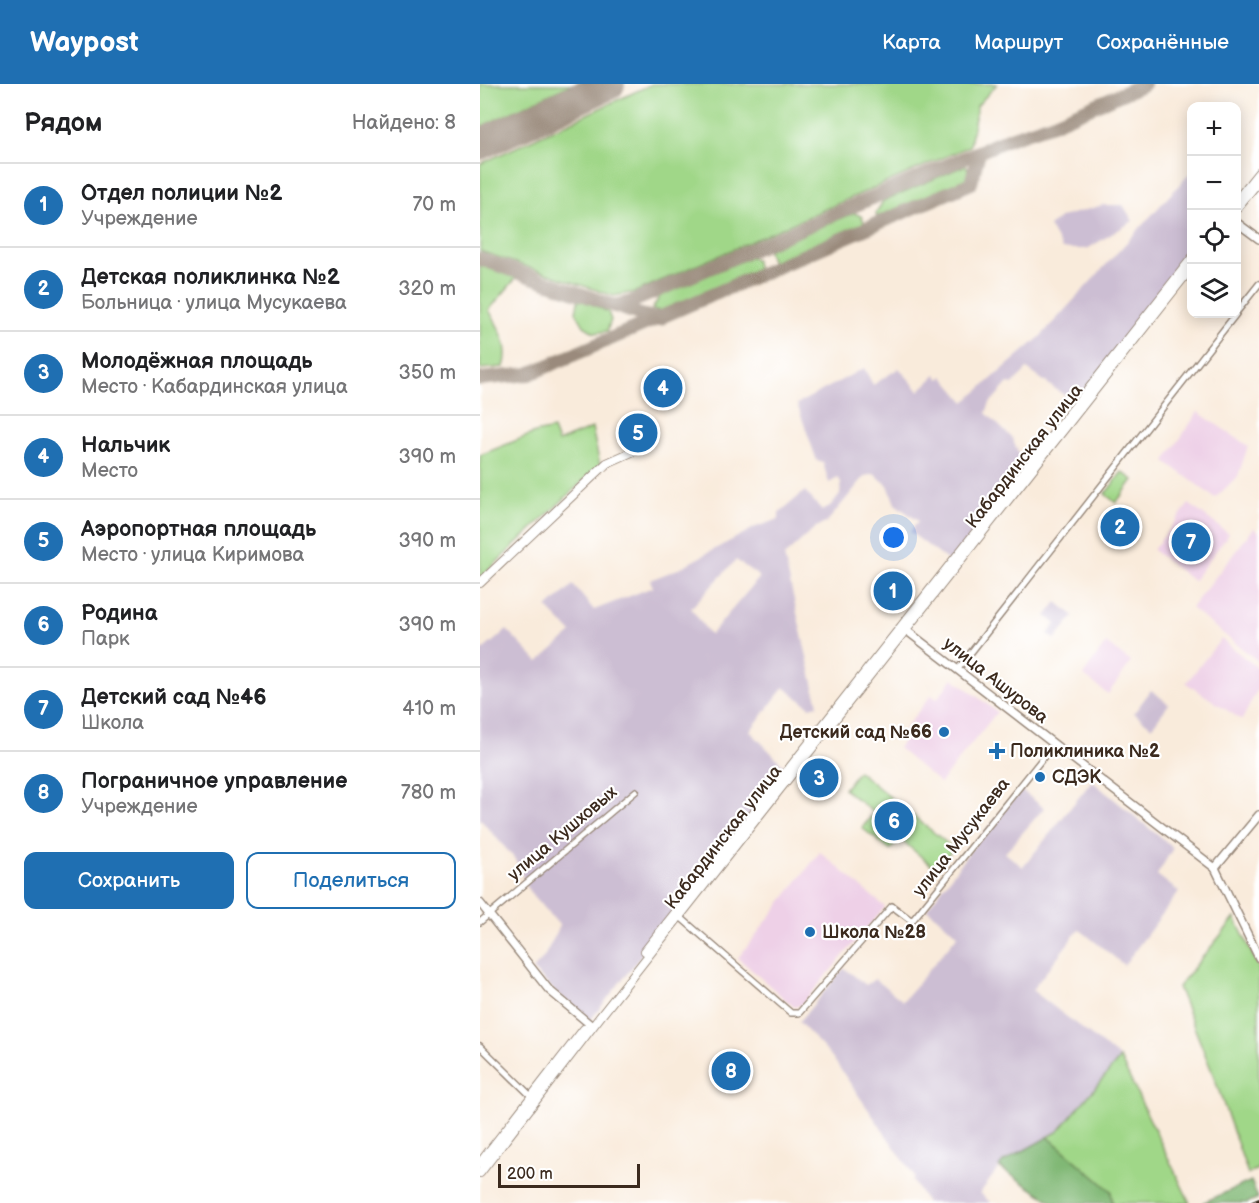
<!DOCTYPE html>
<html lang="ru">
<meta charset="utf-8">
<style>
:root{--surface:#fff;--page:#f6f6f6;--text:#202124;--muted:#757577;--line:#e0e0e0;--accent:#1f6fb2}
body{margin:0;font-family:"Balsamiq Sans",sans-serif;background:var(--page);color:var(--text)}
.controls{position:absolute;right:18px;top:18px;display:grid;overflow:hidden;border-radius:12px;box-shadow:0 3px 15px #0003}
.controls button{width:54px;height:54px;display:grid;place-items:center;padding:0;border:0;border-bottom:2px solid var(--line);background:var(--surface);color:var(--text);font:30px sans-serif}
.scale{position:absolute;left:18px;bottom:15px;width:142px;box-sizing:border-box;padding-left:6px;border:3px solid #3b2a1e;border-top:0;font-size:16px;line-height:21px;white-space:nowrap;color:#3b2a1e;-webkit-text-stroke:4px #fff;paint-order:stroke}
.you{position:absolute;left:414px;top:454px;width:21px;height:21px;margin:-15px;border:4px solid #fff;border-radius:50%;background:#1a73e8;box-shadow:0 0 0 9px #1a73e833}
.badge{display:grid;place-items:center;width:39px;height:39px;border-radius:50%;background:var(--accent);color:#fff;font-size:20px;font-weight:700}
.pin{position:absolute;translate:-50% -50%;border:3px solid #fff;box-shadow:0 2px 6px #0006}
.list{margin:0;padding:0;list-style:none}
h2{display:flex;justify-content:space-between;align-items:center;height:78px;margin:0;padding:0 24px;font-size:26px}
h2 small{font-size:20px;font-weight:400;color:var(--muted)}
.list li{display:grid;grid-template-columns:39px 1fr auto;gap:18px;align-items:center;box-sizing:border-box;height:84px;padding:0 24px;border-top:2px solid var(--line)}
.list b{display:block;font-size:22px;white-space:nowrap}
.list p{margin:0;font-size:20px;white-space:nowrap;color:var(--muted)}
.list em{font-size:20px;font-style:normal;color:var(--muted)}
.actions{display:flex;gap:12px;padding:18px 24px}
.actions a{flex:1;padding:14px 0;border:2px solid var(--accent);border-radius:12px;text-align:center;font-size:21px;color:var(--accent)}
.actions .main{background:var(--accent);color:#fff}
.icon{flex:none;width:33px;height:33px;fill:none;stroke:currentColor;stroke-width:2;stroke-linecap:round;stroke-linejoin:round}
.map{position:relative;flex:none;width:779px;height:1119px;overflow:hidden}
header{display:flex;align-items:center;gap:36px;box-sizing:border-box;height:84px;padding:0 30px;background:var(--accent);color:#fff}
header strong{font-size:28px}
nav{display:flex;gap:33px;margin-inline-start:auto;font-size:21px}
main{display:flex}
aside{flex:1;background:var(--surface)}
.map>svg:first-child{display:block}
</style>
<header>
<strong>Waypost</strong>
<nav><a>Карта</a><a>Маршрут</a><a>Сохранённые</a></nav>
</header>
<main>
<aside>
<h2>Рядом<small>Найдено: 8</small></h2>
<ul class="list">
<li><span class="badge">1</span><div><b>Отдел полиции №2</b><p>Учреждение</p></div><em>70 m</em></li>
<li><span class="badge">2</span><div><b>Детская поликлинка №2</b><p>Больница · улица Мусукаева</p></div><em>320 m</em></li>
<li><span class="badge">3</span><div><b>Молодёжная площадь</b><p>Место · Кабардинская улица</p></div><em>350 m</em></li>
<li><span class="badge">4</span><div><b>Нальчик</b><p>Место</p></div><em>390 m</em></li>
<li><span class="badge">5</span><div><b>Аэропортная площадь</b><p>Место · улица Киримова</p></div><em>390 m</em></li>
<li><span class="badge">6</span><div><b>Родина</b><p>Парк</p></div><em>390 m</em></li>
<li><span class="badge">7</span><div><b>Детский сад №46</b><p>Школа</p></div><em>410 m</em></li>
<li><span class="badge">8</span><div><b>Пограничное управление</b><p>Учреждение</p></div><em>780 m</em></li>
</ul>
<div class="actions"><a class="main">Сохранить</a><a>Поделиться</a></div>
</aside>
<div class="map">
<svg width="779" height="1119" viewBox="0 0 779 1119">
<rect width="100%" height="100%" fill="#fff"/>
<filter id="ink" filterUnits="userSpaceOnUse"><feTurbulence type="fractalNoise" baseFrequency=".0167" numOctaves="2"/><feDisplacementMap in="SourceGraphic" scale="12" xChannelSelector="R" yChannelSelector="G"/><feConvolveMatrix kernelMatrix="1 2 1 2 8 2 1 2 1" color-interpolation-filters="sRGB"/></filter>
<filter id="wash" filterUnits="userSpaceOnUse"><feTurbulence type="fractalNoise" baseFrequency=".008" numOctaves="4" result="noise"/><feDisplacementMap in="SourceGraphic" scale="24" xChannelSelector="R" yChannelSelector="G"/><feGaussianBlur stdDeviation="1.35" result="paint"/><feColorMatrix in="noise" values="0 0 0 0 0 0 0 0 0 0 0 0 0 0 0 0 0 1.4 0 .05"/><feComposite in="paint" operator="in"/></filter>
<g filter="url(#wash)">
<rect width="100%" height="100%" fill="#f9ebdb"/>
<g fill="#eed0e7">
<polygon points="718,328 768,362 758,392 735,414 685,377"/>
<polygon points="709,420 749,450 713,497 673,466"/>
<polygon points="774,444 779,448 779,578 711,524"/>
<polygon points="741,555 779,585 779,602 762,636 706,599"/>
<polygon points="626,559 651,578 628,610 603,591"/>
<polygon points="473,594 517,628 460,699 418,664 428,650 424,646 451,611 457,615"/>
<polygon points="340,768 405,823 321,921 314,923 258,874"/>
</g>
<g fill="#ccbed3" fill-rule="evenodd">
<path d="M 711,88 L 711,174 L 471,479 L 430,448 L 438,437 L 415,420 L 408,401 L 394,390 L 385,392 L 346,439 L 336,443 L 304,472 L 338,621 L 330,623 L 304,603 L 270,647 L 308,686 L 108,939 L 53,886 L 64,873 L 80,842 L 49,807 L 35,775 L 0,735 L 0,568 L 27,546 L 58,578 L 92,549 L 67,524 L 93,501 L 114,526 L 173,503 L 170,496 L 198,485 L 276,443 L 299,435 L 299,429 L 325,407 L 342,427 L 349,423 L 360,411 L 361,398 L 358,394 L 349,399 L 343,379 L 337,377 L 317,320 L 384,284 L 393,301 L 419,284 L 439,307 L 456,291 L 460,295 L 463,292 L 485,318 L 560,253 ZM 547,285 L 594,318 L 544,381 L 532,354 L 506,329 L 510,319 L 528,299 L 532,301 ZM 256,476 L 280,493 L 230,551 L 211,524 Z"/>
<polygon points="623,121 643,121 653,137 607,165 582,165 569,142 581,133"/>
<polygon points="577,518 594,532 575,555 568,550 576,540 566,532"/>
<polygon points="671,606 689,620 672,643 654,629"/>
<polygon points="612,697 693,764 677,791 699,808 644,881 599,845 552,906 640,974 579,1047 523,1078 500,1109 511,1119 447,1119 432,1096 435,1093 352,973 319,938 364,884 386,901 395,895 423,917 478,851 447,825 501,752 541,706 564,724 525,769 543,783"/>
</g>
<g fill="#a0d788" stroke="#6e8053" stroke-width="1.5">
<polygon points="0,0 92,0 0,43"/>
<polygon points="172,0 517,0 497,22 490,62 155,208 134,212 0,167 0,80"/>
<polygon points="486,81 489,88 486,95 397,134 396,129 403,117"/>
<polygon points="374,129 381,132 385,139 292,179 287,165"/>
<polygon points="270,173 276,176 277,185 180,227 172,225 180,212 187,208"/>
<path d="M 0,179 L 37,193 L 9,226 C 19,244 31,262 24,283 L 0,285 Z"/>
<polygon points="102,215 128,228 131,236 127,247 115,249 104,242 96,228 98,217"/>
<polygon points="112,344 120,381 0,494 0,371 55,349 73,345 78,358"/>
<polygon points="642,388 653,396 636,419 625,410"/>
<polygon points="378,687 473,764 456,785 420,755 410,766 382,744 394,729 364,705"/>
<polygon points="755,834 779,884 779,1084 768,1090 733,990 698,903"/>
<polygon points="640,974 710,1119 632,1119 631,1107 568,1053 579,1047"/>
</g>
<g fill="#80b874" stroke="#5e7149" stroke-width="1.5">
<polygon points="568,1053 631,1107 632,1119 574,1119 519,1083 523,1078"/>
<polygon points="771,1097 778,1114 767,1119 722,1119"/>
</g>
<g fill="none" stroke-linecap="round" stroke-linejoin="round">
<g stroke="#9a8a7c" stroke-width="14">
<polyline points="0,175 164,232 180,235"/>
<polyline points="134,222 151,218 533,53 572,40 664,0"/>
<polyline points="0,295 49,290 491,99 499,68"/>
</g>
<polyline stroke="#9a8a7c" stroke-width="32" points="0,60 129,0"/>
</g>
</g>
<g filter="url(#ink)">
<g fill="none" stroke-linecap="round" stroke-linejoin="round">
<g stroke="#9a8a7c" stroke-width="8">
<g id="minor">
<polyline points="756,229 779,200"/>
<polyline points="478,585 756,230"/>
<polyline points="199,832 311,929 319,929 412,822 432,837 574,660"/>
<polyline points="0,838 156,707"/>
<polyline points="0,962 51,1012"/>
</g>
</g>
<g stroke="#9a8a7c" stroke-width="10">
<g id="tertiary">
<polyline points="756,138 779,155"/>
<polyline points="422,543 735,784 779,874"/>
<polyline points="735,784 779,731"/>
<polyline points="0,819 69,906 112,942"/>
</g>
</g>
<g stroke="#9a8a7c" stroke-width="10">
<g id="secondary">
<polyline points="756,117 779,88"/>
<polyline points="756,125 779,97"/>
<polyline points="0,499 127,379 154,367"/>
<polyline points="165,867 712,174"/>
<polyline points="0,1079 104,945"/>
<polyline points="0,1089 120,933 712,183"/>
</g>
</g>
<use href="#minor" stroke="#fff" stroke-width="5"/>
<use href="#tertiary" stroke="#fff" stroke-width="7"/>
<use href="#secondary" stroke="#fff" stroke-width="8"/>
<g stroke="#3b2a1e" stroke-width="4">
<polyline id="rail" points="772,1119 779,1116"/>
</g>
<use href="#rail" stroke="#fff" stroke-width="1.5" stroke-dasharray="4.5" stroke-linecap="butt"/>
</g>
</g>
<g fill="#1f6fb2" stroke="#fff" stroke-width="2">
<circle cx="464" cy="648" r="6"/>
<path d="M514 658h6v6h6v6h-6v6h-6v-6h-6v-6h6z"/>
<circle cx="560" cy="693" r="6"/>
<circle cx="330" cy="848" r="6"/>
</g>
<g text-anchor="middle" stroke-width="4.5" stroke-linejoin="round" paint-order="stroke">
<g font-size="18" fill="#3b2a1e" stroke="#fff">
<text transform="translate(544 372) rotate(-52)" y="6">Кабардинская улица</text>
<text transform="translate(516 596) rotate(38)" y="6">улица Ашурова</text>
<text transform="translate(82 749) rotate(-40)" y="6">улица Кушховых</text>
<text transform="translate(243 753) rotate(-52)" y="6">Кабардинская улица</text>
<text transform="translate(481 753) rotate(-52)" y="6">улица Мусукаева</text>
</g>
<g font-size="18" font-weight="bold" fill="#3b2a1e" stroke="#fff" text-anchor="start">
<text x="452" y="654" text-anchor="end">Детский сад №66</text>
<text x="530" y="673">Поликлиника №2</text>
<text x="572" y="699">СДЭК</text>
<text x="342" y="854">Школа №28</text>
</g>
</g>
</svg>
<div class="controls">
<button>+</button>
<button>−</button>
<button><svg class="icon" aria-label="locate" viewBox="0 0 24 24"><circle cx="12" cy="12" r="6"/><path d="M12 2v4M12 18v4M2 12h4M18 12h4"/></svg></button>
<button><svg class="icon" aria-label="layers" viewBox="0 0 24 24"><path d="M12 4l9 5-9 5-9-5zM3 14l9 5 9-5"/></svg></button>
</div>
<div class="scale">200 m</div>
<div class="you"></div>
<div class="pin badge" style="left:413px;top:507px">1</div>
<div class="pin badge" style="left:640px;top:443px">2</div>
<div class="pin badge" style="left:339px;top:694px">3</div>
<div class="pin badge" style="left:183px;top:304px">4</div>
<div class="pin badge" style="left:158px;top:349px">5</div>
<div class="pin badge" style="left:414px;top:737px">6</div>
<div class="pin badge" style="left:711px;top:458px">7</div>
<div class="pin badge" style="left:251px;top:987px">8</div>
</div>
</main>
